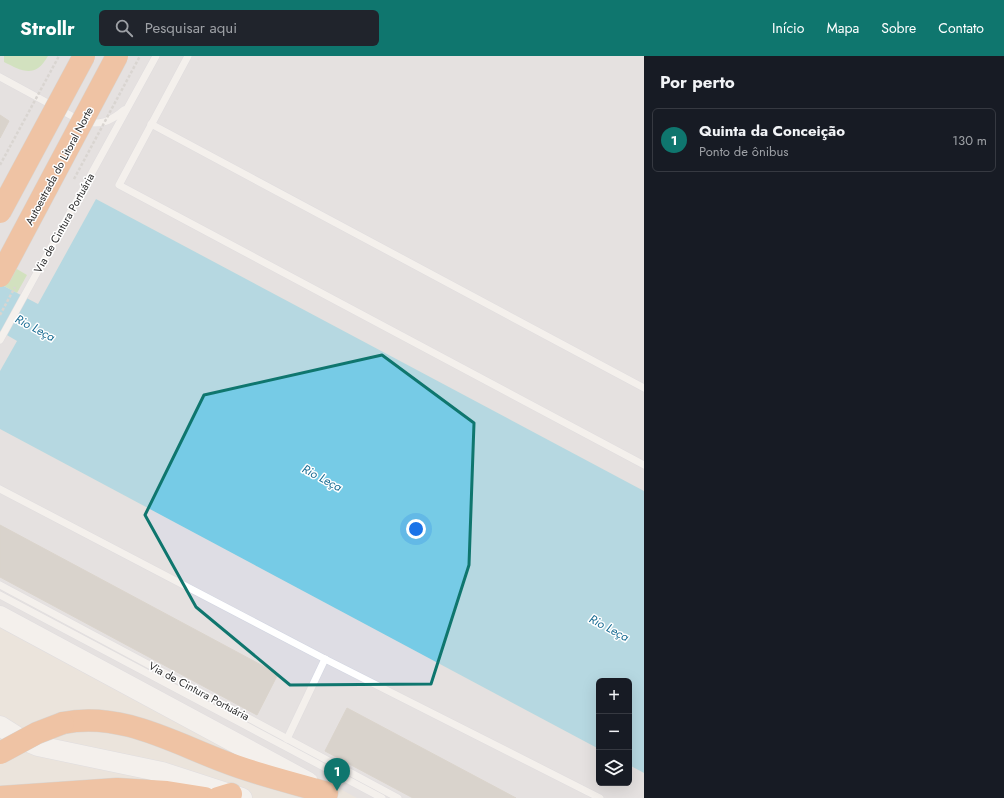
<!DOCTYPE html>
<html lang="pt">
<meta charset="utf-8">
<style>
:root{--surface:#171b24;--page:#20242c;--text:#f1f3f6;--muted:#9ea1a6;--line:#363941;--accent:#0f766e}
body{margin:0;font-family:Jost,sans-serif;background:var(--page);color:var(--text)}
.controls{position:absolute;right:12px;bottom:12px;display:grid;overflow:hidden;border-radius:6px;box-shadow:0 4px 16px #0002}
.controls button{width:36px;height:36px;display:grid;place-items:center;padding:0;border:0;border-bottom:1px solid var(--line);background:var(--surface);color:var(--text);font:20px sans-serif}
.you{position:absolute;left:416px;top:473px;width:14px;height:14px;margin:-10px;border:3px solid #fff;border-radius:50%;background:#1a73e8;box-shadow:0 0 0 6px #1a73e833}
.badge{display:grid;place-items:center;width:26px;height:26px;border-radius:50%;background:var(--accent);color:#fff;font-size:13px;font-weight:700}
.pin{position:absolute;translate:-50% -33px;filter:drop-shadow(0 1px 2px #0008)}
.pin::after{content:'';position:absolute;top:21px;width:14px;height:12px;background:inherit;clip-path:polygon(0 0,100% 0,50% 100%)}
.list{margin:0;padding:0;list-style:none}
h2{display:flex;justify-content:space-between;align-items:center;height:52px;margin:0;padding:0 16px;font-size:17px}
h2 small{font-size:13px;font-weight:400;color:var(--muted)}
.list li{display:grid;grid-template-columns:26px 1fr auto;gap:12px;align-items:center;box-sizing:border-box;height:64px;margin:0 8px 8px;padding:0 8px;border:1px solid var(--line);border-radius:6px}
.list b{display:block;font-size:15px;white-space:nowrap}
.list p{margin:0;font-size:13px;white-space:nowrap;color:var(--muted)}
.list em{font-size:13px;font-style:normal;color:var(--muted)}
.icon{flex:none;width:22px;height:22px;fill:none;stroke:currentColor;stroke-width:2;stroke-linecap:round;stroke-linejoin:round}
.map{position:relative;flex:none;width:644px;height:742px;overflow:hidden}
header{display:flex;align-items:center;gap:24px;box-sizing:border-box;height:56px;padding:0 20px;background:var(--accent);color:#fff}
header strong{font-size:19px}
nav{display:flex;gap:22px;margin-inline-start:auto;font-size:14px}
.search{width:280px;height:36px;background:var(--page);display:flex;align-items:center;gap:10px;box-sizing:border-box;padding:0 14px;border-radius:6px;color:var(--muted);font-size:15px}
main{display:flex}
aside{flex:1;background:var(--surface)}
.map>svg:first-child{display:block}
</style>
<header>
<strong>Strollr</strong>
<div class="search"><svg class="icon" aria-label="search" viewBox="0 0 24 24"><circle cx="10" cy="10" r="6"/><path d="M15 15l6 6"/></svg>Pesquisar aqui</div>
<nav><a>Início</a><a>Mapa</a><a>Sobre</a><a>Contato</a></nav>
</header>
<main>
<div class="map">
<svg width="644" height="742" viewBox="0 0 644 742">
<rect width="100%" height="100%" fill="#ebe4dc"/>
<g fill="#dedde4">
<polygon points="0,0 644,0 644,435 96,143 38,248 17,237 27,219 0,203"/>
<polygon points="0,275 17,285 0,315"/>
<polygon points="0,373 599,693 599,727 629,727 629,709 644,717 644,742 357,742 0,551"/>
</g>
<g fill="#b4de9c">
<path d="M 4,0 L 48,0 C 35,23 22,15 4,6 Z"/>
<polygon points="0,203 27,219 17,237 0,228"/>
</g>
<polygon fill="#76cbe6" points="96,143 644,435 644,717 629,709 629,625 599,625 599,693 0,373 0,315 17,285 0,275 0,228 38,248"/>
<g fill="#c3beb9" stroke="#c6c0b6">
<polygon points="0,59 9,65 0,82"/>
<polygon points="0,469 278,618 257,659 0,521"/>
<polygon points="347,652 516,742 413,742 325,695"/>
</g>
<g fill="none" stroke-linecap="round" stroke-linejoin="round">
<g stroke="#d2d5e1" stroke-width="8">
<g id="service">
<polyline points="188,0 119,129 644,409"/>
<path d="M 0,21 L 81,65 C 99,70 110,66 124,54"/>
<polyline points="151,68 644,332"/>
<polyline points="0,284 156,0"/>
<polyline points="0,433 325,603 600,742"/>
<polyline points="0,529 398,742"/>
<polyline points="0,539 382,742"/>
<polyline points="287,683 325,603"/>
</g>
</g>
<g stroke="#d2d5e1" stroke-width="21">
<g id="secondary">
<polyline points="0,560 308,726"/>
<polyline points="0,670 19,682 38,690 162,716 242,742"/>
</g>
</g>
<g stroke="#c3c3c3" stroke-width="23">
<g id="motorway">
<path d="M 63,667 C 120,655 174,687 225,706 C 258,719 294,727 327,737"/>
<polyline points="0,741 117,733 167,736 205,742"/>
<polyline points="218,742 231,738"/>
</g>
</g>
<use href="#service" stroke="#fff" stroke-width="7"/>
<use href="#secondary" stroke="#fff" stroke-width="20"/>
<use href="#motorway" stroke="#f39b5f" stroke-width="22"/>
<g stroke="#c3c3c3" stroke-width="23" stroke-linecap="butt">
<g id="motorway-bridge">
<polyline points="0,156 84,0"/>
<polyline points="0,220 117,0"/>
<polyline points="0,697 37,677 63,667"/>
</g>
</g>
<g stroke="#c3c3c3" stroke-width="2.5" stroke-dasharray="3 2" stroke-linecap="butt">
<polyline points="0,109 59,0"/>
<polyline points="74,123 140,0"/>
<polyline points="0,259 15,231"/>
</g>
<use href="#motorway-bridge" stroke="#f39b5f" stroke-width="22"/>
</g>
<path d="M0 0H644V742H0ZM 382,299 L 474,367 L 469,509 L 431,628 L 290,629 L 196,551 L 145,459 L 204,339 Z" fill="#ebe4dc" fill-opacity=".55" fill-rule="evenodd"/>
<path fill="none" stroke="#0f766e" stroke-width="3" stroke-linejoin="round" d="M 382,299 L 474,367 L 469,509 L 431,628 L 290,629 L 196,551 L 145,459 L 204,339 Z"/>
<g text-anchor="middle" stroke-width="3" stroke-linejoin="round" paint-order="stroke">
<g font-size="11" fill="#2a2a2a" stroke="#fff">
<text transform="translate(59 110) rotate(-62)" y="4">Autoestrada do Litoral Norte</text>
<text transform="translate(64 167) rotate(-61)" y="4">Via de Cintura Portuária</text>
<text transform="translate(199 635) rotate(28)" y="4">Via de Cintura Portuária</text>
</g>
<g font-size="12" font-style="italic" fill="#166a91" stroke="#fff">
<text transform="translate(35 272) rotate(28)" y="4">Rio Leça</text>
<text transform="translate(322 422) rotate(28)" y="4">Rio Leça</text>
<text transform="translate(609 572) rotate(28)" y="4">Rio Leça</text>
</g>
</g>
</svg>
<div class="controls">
<button>+</button>
<button>−</button>
<button><svg class="icon" aria-label="layers" viewBox="0 0 24 24"><path d="M12 4l9 5-9 5-9-5zM3 14l9 5 9-5"/></svg></button>
</div>
<div class="you"></div>
<div class="pin badge" style="left:337px;top:735px">1</div>
</div>
<aside>
<h2>Por perto<small></small></h2>
<ul class="list">
<li><span class="badge">1</span><div><b>Quinta da Conceição</b><p>Ponto de ônibus</p></div><em>130 m</em></li>
</ul>
</aside>
</main>
